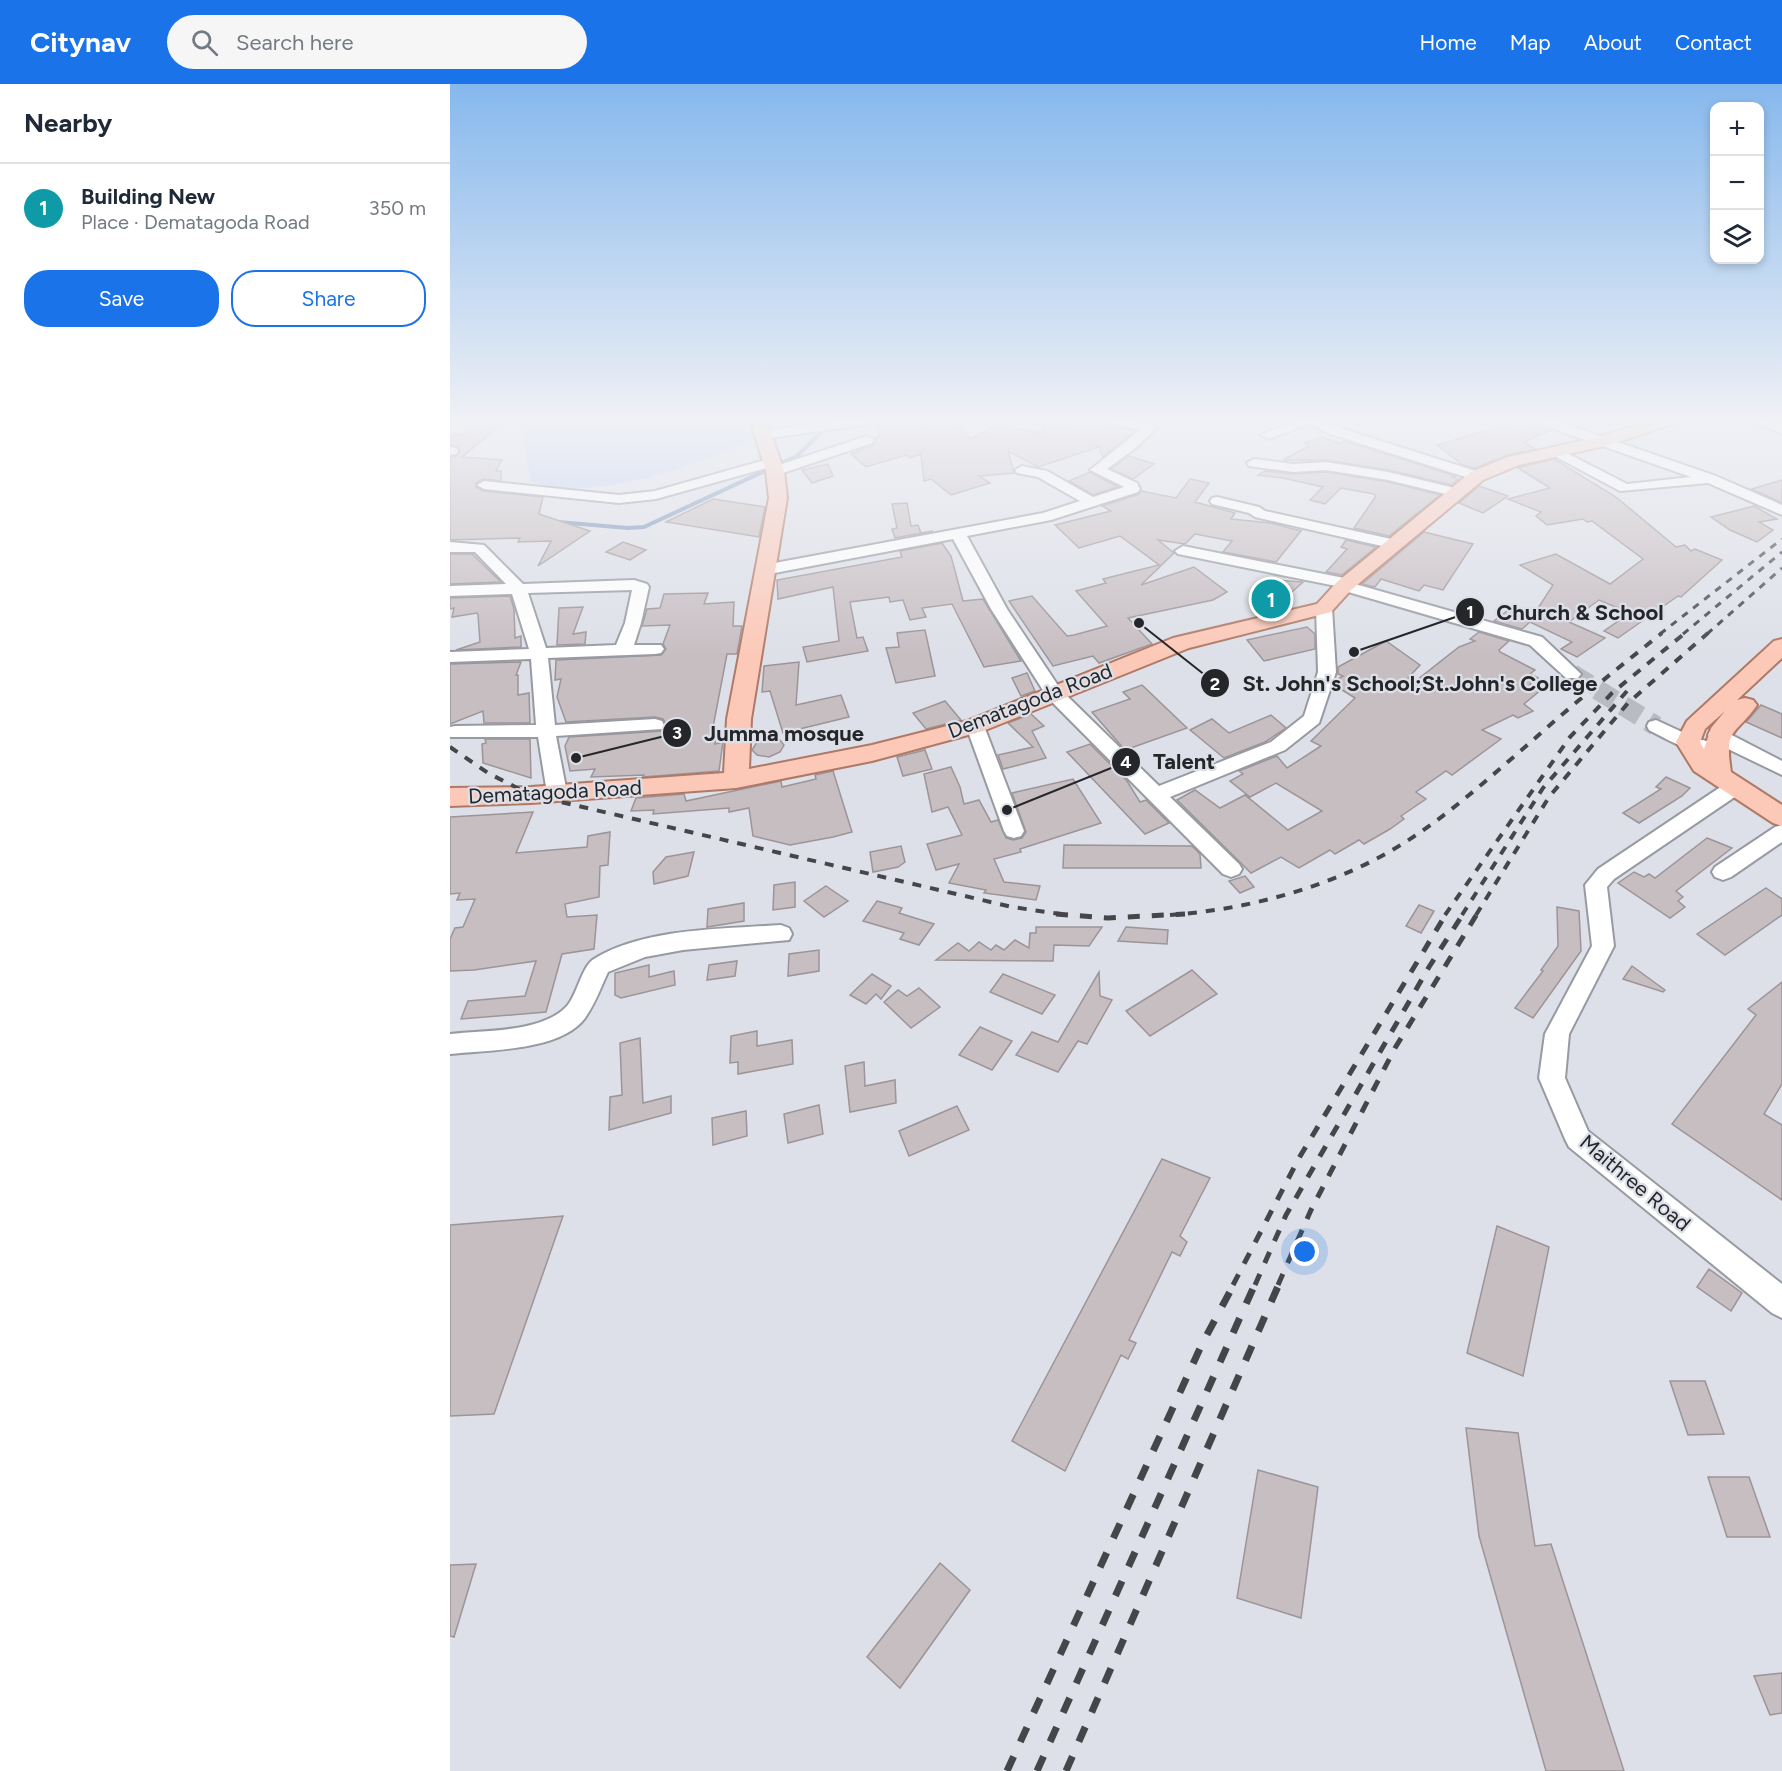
<!DOCTYPE html>
<meta charset="utf-8">
<style>
:root{--surface:#fff;--page:#f6f6f7;--text:#1f2937;--muted:#747a83;--line:#e0e1e3;--accent:#1a73e8}
body{margin:0;font-family:Figtree,sans-serif;background:var(--page);color:var(--text)}
.controls{position:absolute;right:18px;top:18px;display:grid;overflow:hidden;border-radius:12px;box-shadow:0 3px 9px #0003}
.controls button{width:54px;height:54px;display:grid;place-items:center;padding:0;border:0;border-bottom:2px solid var(--line);background:var(--surface);color:var(--text);font:30px sans-serif}
.you{position:absolute;left:855px;top:1168px;width:21px;height:21px;margin:-15px;border:4px solid #fff;border-radius:50%;background:#1a73e8;box-shadow:0 0 0 9px #1a73e833}
.badge{display:grid;place-items:center;width:39px;height:39px;border-radius:50%;background:var(--accent);color:#fff;font-size:20px;font-weight:700}
.pin{position:absolute;translate:-50% -50%;border:3px solid #fff;box-shadow:0 2px 6px #0006}
.list{margin:0;padding:0;list-style:none}
h2{display:flex;justify-content:space-between;align-items:center;height:78px;margin:0;padding:0 24px;font-size:26px}
h2 small{font-size:20px;font-weight:400;color:var(--muted)}
.list li{display:grid;grid-template-columns:39px 1fr auto;gap:18px;align-items:center;box-sizing:border-box;height:90px;padding:0 24px;border-top:2px solid var(--line)}
.list b{display:block;font-size:22px;white-space:nowrap}
.list p{margin:0;font-size:20px;white-space:nowrap;color:var(--muted)}
.list em{font-size:20px;font-style:normal;color:var(--muted)}
.actions{display:flex;gap:12px;padding:18px 24px}
.actions a{flex:1;padding:14px 0;border:2px solid var(--accent);border-radius:24px;text-align:center;font-size:21px;color:var(--accent)}
.actions .main{background:var(--accent);color:#fff}
.icon{flex:none;width:33px;height:33px;fill:none;stroke:currentColor;stroke-width:2;stroke-linecap:round;stroke-linejoin:round}
.map{position:relative;flex:none;width:1332px;height:1687px;overflow:hidden}
header{display:flex;align-items:center;gap:36px;box-sizing:border-box;height:84px;padding:0 30px;background:var(--accent);color:#fff}
header strong{font-size:28px}
nav{display:flex;gap:33px;margin-inline-start:auto;font-size:21px}
.search{width:420px;height:54px;background:var(--page);display:flex;align-items:center;gap:15px;box-sizing:border-box;padding:0 21px;border-radius:33px;color:var(--muted);font-size:22px}
main{display:flex}
aside{flex:1;background:var(--surface)}
.map>svg:first-child{display:block}
</style>
<header>
<strong>Citynav</strong>
<div class="search"><svg class="icon" aria-label="search" viewBox="0 0 24 24"><circle cx="10" cy="10" r="6"/><path d="M15 15l6 6"/></svg>Search here</div>
<nav><a>Home</a><a>Map</a><a>About</a><a>Contact</a></nav>
</header>
<main>
<aside>
<h2>Nearby<small></small></h2>
<ul class="list">
<li><span class="badge" style="background:#0f9aa8">1</span><div><b>Building New</b><p>Place · Dematagoda Road</p></div><em>350 m</em></li>
</ul>
<div class="actions"><a class="main">Save</a><a>Share</a></div>
</aside>
<div class="map">
<svg width="1332" height="1687" viewBox="0 0 1332 1687">
<rect width="100%" height="100%" fill="#dde0e8"/>
<path fill="#c1d0f8" d="M 70,336 L 297,336 L 304,354 C 251,380 173,407 113,404 C 103,404 92,400 81,398 Z"/>
<g fill="none" stroke-linecap="round" stroke-linejoin="round">
<polyline stroke="#7390b8" stroke-width="4" points="108,438 178,444 194,443 347,372 384,336"/>
</g>
<g fill="#c7bec2" stroke="#9c9498" stroke-width="1.5">
<polygon points="41,336 57,336 12,373 52,376 46,387 51,387 51,397 33,395 26,399 26,403 34,407 93,413 89,430 140,447 88,482 101,457 68,458 70,454 0,456 0,373 6,372 10,368 8,363 0,361 0,352 16,349 17,339"/>
<polygon points="472,336 474,347 512,342 520,355 547,341 591,349 594,341 615,342 617,338 637,339 638,336 655,336 658,341 685,347 653,373 649,363 588,383 558,367 564,389 529,392 540,399 501,411 481,395 474,397 471,370 460,374 456,371 416,383 401,370 424,360 425,354 429,353 427,340"/>
<polygon points="1071,336 1101,346 1074,358 1085,365 1058,371 1024,384 1013,381 987,361"/>
<polygon points="872,353 890,360 894,357 1006,392 1002,393 1008,395 1002,401 939,386 876,376 833,376 859,362 854,359"/>
<polygon points="679,372 704,380 683,395 661,385"/>
<polygon points="1104,375 1166,413 1226,463 1235,461 1241,467 1245,465 1272,476 1231,513 1228,512 1168,554 1154,547 1180,529 1149,516 1119,538 1155,554 1127,573 1111,565 1122,558 1080,538 1072,545 1044,537 1062,523 1083,532 1103,501 1070,481 1106,470 1160,500 1193,475 1142,437 1137,438 1133,435 1097,441 1086,432 1091,428 1058,415 1100,404 1068,384"/>
<polygon points="378,380 383,392 362,399 352,386"/>
<polygon points="815,387 843,390 876,388 938,398 990,411 939,452 904,444 926,412 924,410 891,404 875,420 860,416 873,403 833,394 808,391"/>
<polygon points="640,388 668,403 643,411 619,397"/>
<polygon points="740,395 759,399 745,418 785,429 781,435 821,439 851,447 826,478 773,468 782,457 745,450 735,460 708,456 724,469 691,501 744,483 777,508 763,516 678,534 702,560 649,579 643,572 603,582 559,517 582,512 617,552 624,551 657,542 626,507 656,499 653,495 709,481 670,452 629,464 605,441 661,427 652,422 689,410 691,407 726,414"/>
<polygon points="1332,396 1332,419 1302,405"/>
<polygon points="1029,402 1058,412 1033,429 1009,419"/>
<polygon points="263,415 315,423 309,453 216,438"/>
<polygon points="457,419 461,442 468,441 471,449 483,447 445,454 442,445 447,444 442,420"/>
<polygon points="1304,422 1327,435 1309,438 1323,446 1307,458 1280,446 1261,433"/>
<polygon points="974,448 1023,460 993,506 974,501 969,507 931,495 925,503 912,500"/>
<polygon points="896,456 926,463 892,491 876,488 897,465 891,463"/>
<polygon points="173,458 196,466 180,476 156,468"/>
<polygon points="492,459 501,472 513,517 533,515 571,577 534,583 502,520 472,524 476,533 460,536 453,516 440,518 439,513 400,518 407,554 413,553 418,567 357,578 353,563 389,557 383,503 328,515 327,496 452,473 450,467"/>
<polygon points="0,470 22,470 51,498 0,500"/>
<polygon points="827,496 853,498 824,524"/>
<polygon points="258,509 254,520 284,518 283,542 292,542 287,570 277,570 263,643 266,643 265,660 273,658 269,687 193,693 194,691 141,693 145,685 120,687 115,662 119,653 212,647 216,640 213,635 205,633 116,638 107,613 111,595 105,596 106,576 211,571 216,565 213,560 220,541 192,542 197,525 210,524 214,510"/>
<polygon points="60,512 64,525 65,554 71,552 71,563 6,566 30,558 28,531 27,529 2,533 4,524 0,525 0,514"/>
<polygon points="133,523 123,550 136,548 135,560 107,561 109,524"/>
<polygon points="857,543 865,550 865,565 814,577 797,556"/>
<polygon points="475,546 485,592 446,599 436,564 449,563 447,549"/>
<polygon points="1029,548 1059,557 1049,566 1050,568 1085,586 1080,590 1088,594 1080,600 1092,605 1074,620 1083,627 1068,634 1063,631 1032,646 1051,655 1002,691 996,687 966,708 976,715 951,732 954,735 940,745 914,760 909,756 885,770 880,766 849,784 831,773 801,789 727,716 745,706 770,724 795,711 838,746 872,727 826,699 800,713 780,697 793,690 789,687 827,672 837,684 871,662 861,657 905,614 884,601 886,596 893,592 888,590 888,583 936,557 970,581 958,594 963,599 1009,563 1025,557 1020,555"/>
<polygon points="71,578 66,591 68,591 68,611 79,609 80,639 34,639 33,627 0,640 0,580"/>
<polygon points="349,578 346,621 391,611 399,633 333,649 320,607 312,608 314,582"/>
<polygon points="577,589 585,607 571,612 562,594"/>
<polygon points="692,601 737,644 675,666 642,628 680,615 673,608"/>
<polygon points="495,617 511,636 476,645 463,629"/>
<polygon points="1311,621 1332,630 1332,654 1296,638"/>
<polygon points="581,630 594,642 582,647 596,674 553,685 548,671 583,663 558,639"/>
<polygon points="821,631 836,644 815,658 774,674 740,646 762,635 779,649"/>
<polygon points="318,654 329,655 334,661 330,668 319,673 307,671 302,666 307,658"/>
<polygon points="35,655 80,655 81,694 33,679 32,660 36,659"/>
<polygon points="640,660 677,697 690,718 696,716 719,739 695,750 617,668"/>
<polygon points="475,666 482,685 453,692 447,673"/>
<polygon points="501,683 510,703 514,720 529,716 541,738 548,736 556,754 563,756 572,754 576,748 562,709 623,695 651,739 570,765 571,768 544,775 554,798 590,802 586,816 534,809 536,806 499,799 509,780 486,786 477,760 512,751 498,723 482,728 474,690"/>
<polygon points="383,687 402,748 383,753 340,761 303,752 299,724 279,728 279,724 203,730 204,726 181,727 186,714 234,710 236,717 331,697 332,703 366,695 365,691"/>
<polygon points="1216,693 1240,704 1232,712 1189,739 1173,729 1211,705 1206,703"/>
<polygon points="83,728 66,769 137,763 138,752 160,748 158,781 150,782 149,813 115,820 117,833 147,831 144,865 112,870 96,928 11,935 18,917 75,912 86,877 24,886 0,887 0,855 5,844 13,843 25,815 7,816 10,809 0,810 0,733"/>
<polygon points="1257,754 1282,764 1226,807 1233,813 1228,817 1235,823 1220,834 1168,799 1184,788 1194,793 1199,790 1205,794"/>
<polygon points="614,761 742,762 750,770 751,784 613,784"/>
<polygon points="451,762 455,778 448,783 423,788 420,768"/>
<polygon points="244,768 238,792 204,800 203,788 216,773"/>
<polygon points="795,792 804,803 790,809 779,797"/>
<polygon points="345,798 345,823 323,826 324,801"/>
<polygon points="376,802 398,817 374,833 354,817"/>
<polygon points="1316,804 1332,815 1332,831 1275,871 1247,850"/>
<polygon points="427,817 452,824 449,829 484,840 469,861 450,855 454,849 413,837"/>
<polygon points="294,819 294,837 257,843 258,825"/>
<polygon points="969,821 984,827 971,849 956,842"/>
<polygon points="1107,823 1129,827 1131,867 1083,934 1065,924 1093,887 1091,886 1108,862"/>
<polygon points="586,843 652,843 639,862 604,861 603,877 486,876 508,859 519,867 529,858 541,866 546,861 554,866 565,856 579,864 580,849 586,849"/>
<polygon points="676,843 718,846 717,860 668,857"/>
<polygon points="369,866 369,887 338,892 339,870"/>
<polygon points="287,877 285,892 257,896 259,881"/>
<polygon points="199,881 199,893 224,887 225,901 171,914 165,911 165,889"/>
<polygon points="1182,882 1215,906 1213,908 1173,895"/>
<polygon points="742,886 767,910 700,952 676,927"/>
<polygon points="649,888 650,912 662,916 637,960 628,957 608,988 566,971 582,948 608,958"/>
<polygon points="422,890 441,902 431,915 426,910 416,920 400,911"/>
<polygon points="553,890 605,911 592,930 540,908"/>
<polygon points="1332,898 1332,1000 1314,1030 1332,1041 1332,1116 1222,1040 1306,931 1298,925"/>
<polygon points="469,904 490,923 461,944 434,918 448,906 457,912"/>
<polygon points="530,943 562,957 542,986 509,971"/>
<polygon points="307,947 307,962 342,956 343,980 288,990 288,978 280,979 281,952"/>
<polygon points="190,954 193,1019 221,1012 221,1029 159,1046 160,1013 172,1011 170,959"/>
<polygon points="414,978 415,1002 445,996 446,1019 400,1028 395,982"/>
<polygon points="369,1021 373,1050 338,1059 334,1030"/>
<polygon points="507,1022 519,1046 459,1072 449,1047"/>
<polygon points="296,1027 297,1052 263,1061 262,1034"/>
<polygon points="712,1075 760,1094 730,1152 737,1158 730,1172 722,1168 679,1256 686,1259 678,1275 671,1271 615,1387 562,1357"/>
<polygon points="113,1132 44,1330 0,1332 0,1141"/>
<polygon points="1047,1142 1099,1163 1073,1292 1017,1269"/>
<polygon points="1259,1185 1292,1209 1281,1227 1247,1203"/>
<polygon points="1220,1297 1255,1297 1274,1350 1238,1351"/>
<polygon points="1016,1344 1068,1349 1085,1462 1101,1460 1174,1687 1096,1687 1029,1452"/>
<polygon points="808,1386 868,1403 851,1534 787,1514"/>
<polygon points="1258,1393 1299,1393 1320,1453 1277,1453"/>
<polygon points="490,1479 520,1506 450,1604 417,1573"/>
<polygon points="26,1480 4,1553 0,1552 0,1481"/>
<polygon points="1332,1589 1332,1629 1320,1631 1304,1592"/>
</g>
<g fill="none" stroke-linecap="round" stroke-linejoin="round">
<polyline stroke="#b8bbc2" stroke-width="20" stroke-dasharray="20 10" stroke-linecap="butt" points="1122,590 1206,642"/>
<g stroke="#979aa1" stroke-width="4">
<g id="minor">
<polygon points="394,336 425,336 419,340 313,355 306,351 313,347"/>
<polygon points="657,336 679,336 704,341 706,344 687,363 657,385 687,399 690,405 688,408 601,436 517,452 557,525 611,606 709,702 821,658 854,632 868,588 866,524 874,519 882,524 886,588 869,639 835,666 720,713 789,780 792,785 789,790 781,793 773,790 598,614 541,525 503,455 314,491 306,486 314,481 593,429 630,417 588,393 567,389 565,386 572,382 597,387 643,413 674,403 640,386 690,346 658,339"/>
<polygon points="846,336 871,336 890,344 1032,389 1034,392 1032,395 1022,395 880,350 859,340 818,355 811,351"/>
<polygon points="1086,336 1104,336 1266,392 1332,421 1332,431 1258,399 1170,407 1097,368 1104,364 1109,365 1177,400 1241,393 1087,339"/>
<polygon points="1306,336 1321,336 1332,341 1332,350 1307,339"/>
<polygon points="417,352 424,356 422,359 330,390 325,391 318,387 320,384"/>
<polygon points="0,363 6,364 8,367 6,370 0,371"/>
<polygon points="322,374 329,378 327,381 206,415 169,419 34,405 27,401 34,397 169,411 205,407"/>
<polygon points="804,375 843,380 876,378 938,388 1013,406 1015,409 1008,413 938,396 876,386 843,388 799,382 797,379"/>
<polygon points="767,413 809,423 815,427 950,457 953,460 945,465 805,433 799,429 762,420 760,417 762,414"/>
<path d="M 0,458 L 34,461 L 73,500 L 184,496 L 197,500 L 199,503 L 191,539 L 184,561 L 211,561 L 214,565 L 211,569 L 205,570 L 98,574 L 105,641 L 205,635 L 212,637 L 214,641 L 212,645 L 106,652 L 117,709 L 114,714 L 107,716 L 100,714 L 97,709 L 88,653 L 0,653 L 0,643 L 5,642 L 86,641 L 81,575 L 0,578 L 0,568 L 79,565 L 62,510 L 0,512 L 0,502 L 56,500 L 25,468 L 0,468 ZM 182,506 L 175,539 L 166,561 L 96,564 L 78,509 Z"/>
<polygon points="733,462 904,496 905,500 1092,553 1131,590 1128,594 1116,594 1080,561 888,505 886,502 728,470 725,467"/>
<polygon points="525,636 532,638 534,642 574,747 571,752 564,754 557,752 554,747 516,642 518,638"/>
<path d="M 1206,636 L 1245,654 L 1271,661 L 1258,651 L 1260,647 L 1274,647 L 1332,677 L 1332,691 L 1274,663 L 1277,666 L 1274,670 C 1253,676 1218,656 1199,646 L 1197,642 L 1199,638 Z"/>
<polygon points="1285,696 1292,698 1295,703 1292,708 1164,795 1157,803 1164,862 1119,950 1115,994 1138,1047 1332,1200 1332,1234 1322,1229 1119,1063 1115,1055 1089,994 1095,950 1142,862 1135,801 1148,785 1278,698"/>
<polygon points="1332,741 1332,758 1281,793 1273,796 1265,793 1262,788 1265,783 1325,743"/>
<path d="M 331,841 L 339,844 L 342,850 L 339,856 L 233,866 L 195,873 L 158,888 C 151,903 145,920 135,934 C 111,967 38,966 0,970 L 0,950 C 35,946 92,949 117,922 C 127,911 132,882 144,875 C 194,844 274,845 331,841 Z"/>
</g>
</g>
<g stroke="#af7967" stroke-width="4">
<g id="major">
<polygon points="300,336 316,336 334,387 337,414 301,635 299,685 422,661 517,637 723,554 867,520 887,498 1021,388 1058,373 1149,353 1203,336 1227,336 1225,339 1159,361 1069,381 1033,396 901,506 881,528 739,564 533,647 422,677 286,704 81,719 0,722 0,704 81,703 274,689 277,635 319,414 316,387"/>
<path d="M 1332,555 L 1332,574 L 1287,616 L 1295,614 L 1303,616 L 1307,621 C 1285,653 1274,642 1281,688 L 1332,721 L 1332,742 L 1323,739 L 1244,687 L 1226,658 L 1237,637 L 1324,557 ZM 1275,627 L 1261,644 L 1254,665 L 1250,658 L 1255,645 Z"/>
</g>
</g>
<use href="#minor" fill="#fff" fill-rule="evenodd"/>
<use href="#major" fill="#fcc9b8" fill-rule="evenodd"/>
<g stroke="#45464a" stroke-width="3" stroke-dasharray="7 7" stroke-linecap="butt">
<polyline points="1210,550 1332,455"/>
<polyline points="1233,550 1332,468"/>
<polyline points="1257,550 1332,484"/>
</g>
<g stroke="#45464a" stroke-width="4" stroke-dasharray="9 9" stroke-linecap="butt">
<polyline points="0,663 38,689 81,711 562,823 617,831"/>
<path d="M 720,831 C 790,826 863,808 926,775 C 984,745 1033,699 1082,657 C 1124,619 1168,584 1212,549"/>
<polyline points="995,831 1120,653 1162,609 1235,549"/>
<polyline points="1012,831 1093,704 1177,607"/>
<polyline points="1026,831 1099,713 1178,619 1258,549"/>
</g>
<g stroke="#45464a" stroke-width="5" stroke-dasharray="12 12" stroke-linecap="butt">
<polyline points="606,830 658,834 735,830"/>
<polyline points="783,1201 849,1074 996,830"/>
<polyline points="805,1201 836,1131 979,883 1013,830"/>
<polyline points="828,1201 861,1126 945,964 1027,830"/>
</g>
<g stroke="#45464a" stroke-width="7" stroke-dasharray="16 16" stroke-linecap="butt">
<polyline points="557,1687 752,1260 784,1200"/>
<polyline points="587,1687 805,1200"/>
<polyline points="616,1687 829,1200"/>
</g>
</g>
<linearGradient id="sky" x2="0" y2="1"><stop stop-color="#86b8ed"/><stop offset="0.59" stop-color="#f0f1f5"/><stop offset="1" stop-color="#f0f1f5" stop-opacity="0"/></linearGradient>
<rect width="1332" height="572" fill="url(#sky)"/>
<g text-anchor="middle" stroke-width="4.5" stroke-linejoin="round" paint-order="stroke">
<g font-size="21" fill="#252629" stroke="#dde0e8">
<text transform="translate(580 617) rotate(-21)" y="7">Dematagoda Road</text>
<text transform="translate(105 708) rotate(-3)" y="7">Dematagoda Road</text>
<text transform="translate(1185 1099) rotate(40)" y="7">Maithree Road</text>
</g>
</g>
<path fill="none" stroke="#252629" stroke-width="2" d="M904 568L1020 528M689 539L765 599M126 674L227 649M557 726L676 678"/>
<g fill="#252629" stroke="#dde0e8" stroke-width="2">
<circle cx="904" cy="568" r="6"/>
<circle cx="689" cy="539" r="6"/>
<circle cx="126" cy="674" r="6"/>
<circle cx="557" cy="726" r="6"/>
<circle cx="1020" cy="528" r="15"/>
<circle cx="765" cy="599" r="15"/>
<circle cx="227" cy="649" r="15"/>
<circle cx="676" cy="678" r="15"/>
</g>
<g font-size="18" text-anchor="middle" font-weight="bold" fill="#fff">
<text x="1020" y="534">1</text>
<text x="765" y="606">2</text>
<text x="227" y="655">3</text>
<text x="676" y="684">4</text>
</g>
<g font-size="22" text-anchor="middle" font-weight="bold" fill="#252629" stroke="#dde0e8" stroke-width="4.5" stroke-linejoin="round" paint-order="stroke">
<text x="1130" y="536">Church &amp; School</text>
<text x="970" y="607">St. John's School;St.John's College</text>
<text x="334" y="657">Jumma mosque</text>
<text x="734" y="685">Talent</text>
</g>
</svg>
<div class="controls">
<button>+</button>
<button>−</button>
<button><svg class="icon" aria-label="layers" viewBox="0 0 24 24"><path d="M12 4l9 5-9 5-9-5zM3 14l9 5 9-5"/></svg></button>
</div>
<div class="you"></div>
<div class="pin badge" style="left:821px;top:515px;background:#0f9aa8">1</div>
</div>
</main>
